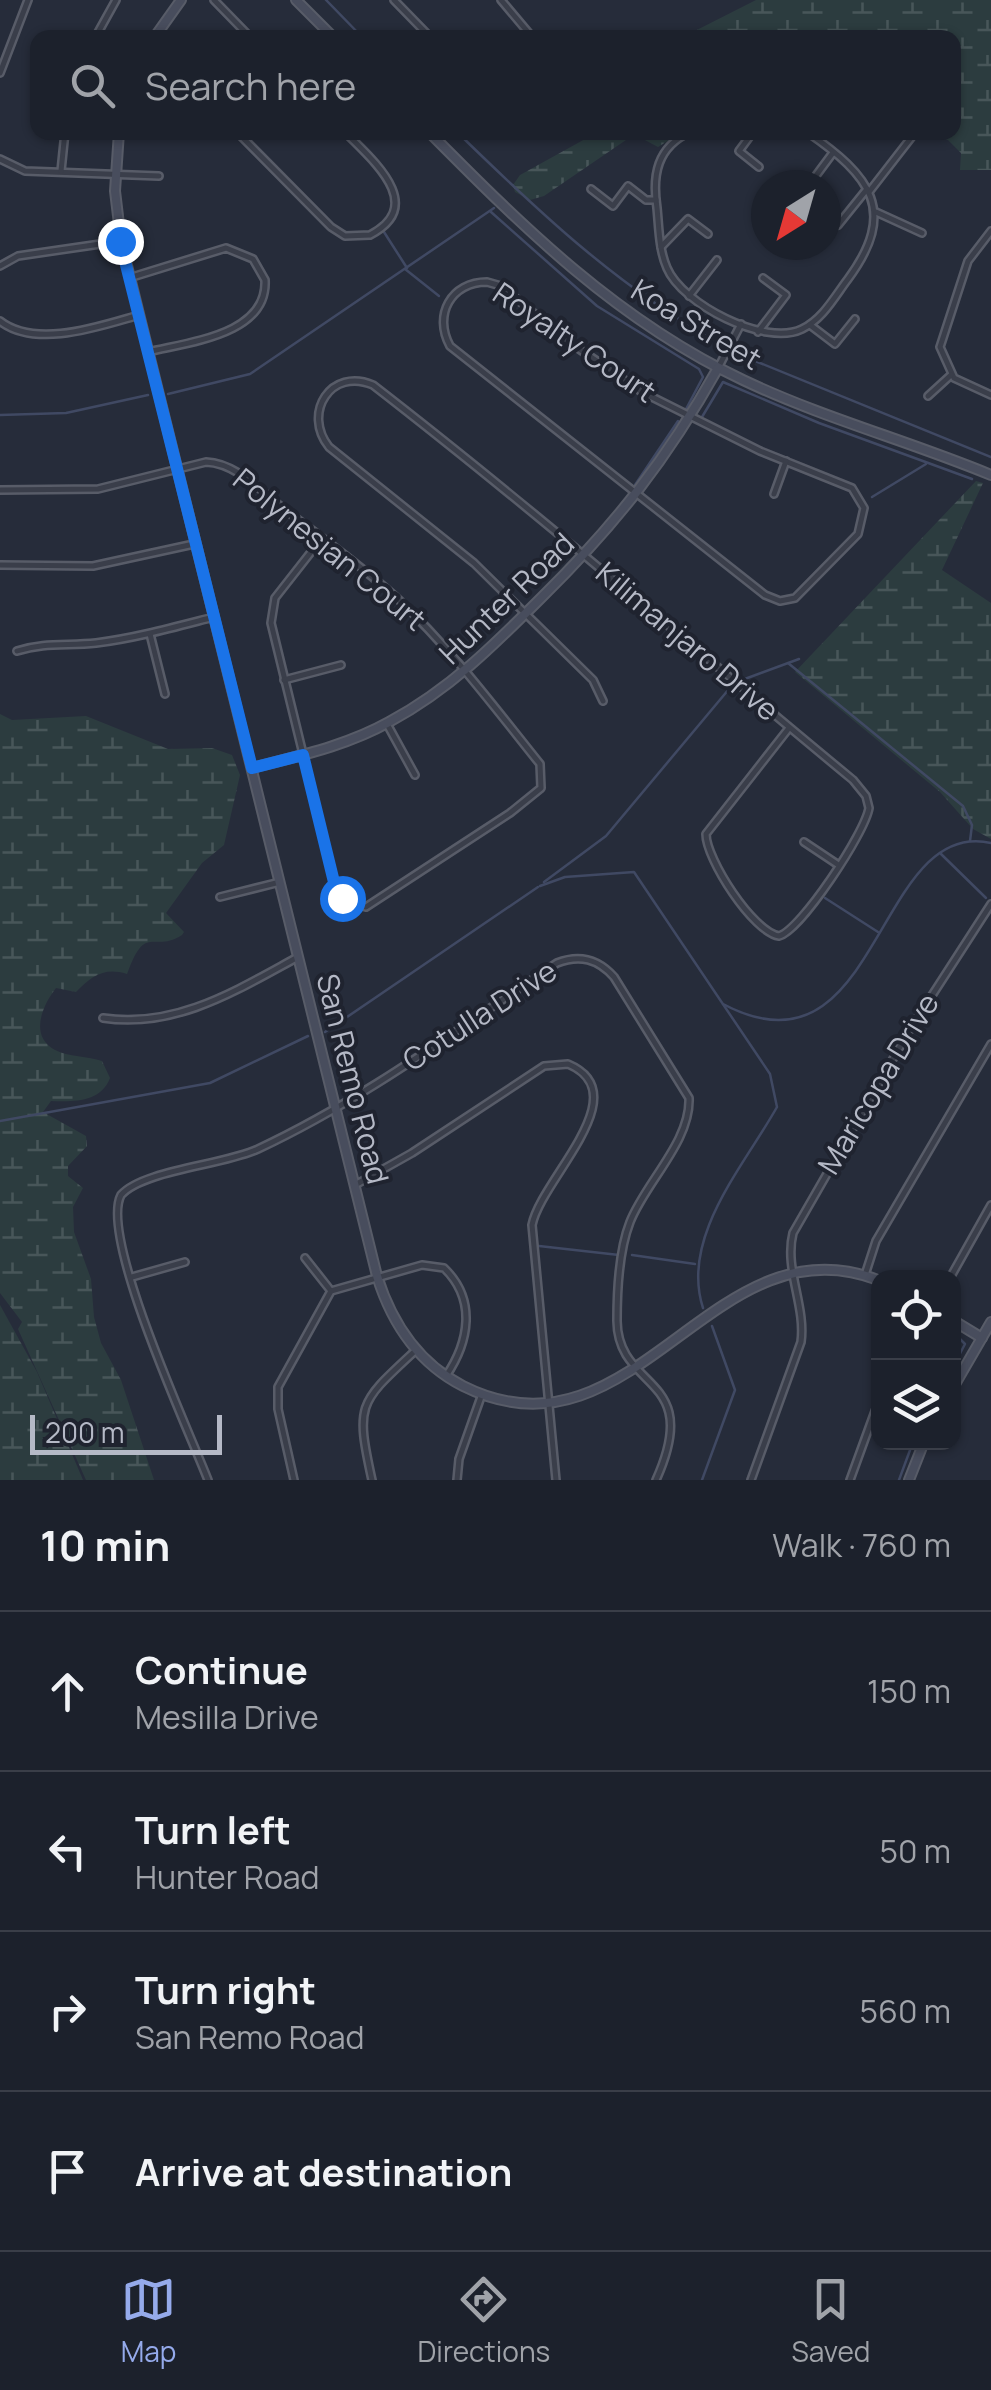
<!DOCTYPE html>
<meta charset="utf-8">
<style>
:root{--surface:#1c212c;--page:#292e38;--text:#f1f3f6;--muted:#a0a3a9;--line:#3a3e48;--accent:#95aaeb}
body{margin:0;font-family:Manrope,sans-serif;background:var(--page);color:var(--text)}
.controls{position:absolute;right:30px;bottom:30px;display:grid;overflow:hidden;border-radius:20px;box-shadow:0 2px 8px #0004}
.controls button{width:90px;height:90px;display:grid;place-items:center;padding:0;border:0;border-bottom:2px solid var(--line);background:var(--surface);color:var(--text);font:50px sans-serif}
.compass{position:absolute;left:751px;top:170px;width:90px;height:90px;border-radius:50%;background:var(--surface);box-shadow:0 2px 8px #0004;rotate:217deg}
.scale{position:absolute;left:30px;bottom:25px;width:192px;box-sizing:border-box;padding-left:10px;border:5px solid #b5b9c6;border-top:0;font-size:28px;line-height:35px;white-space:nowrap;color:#b5b9c6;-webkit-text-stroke:8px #1f232f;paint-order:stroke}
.stop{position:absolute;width:30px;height:30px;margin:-22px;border:8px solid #1a73e8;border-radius:50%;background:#fff}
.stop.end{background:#1a73e8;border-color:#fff;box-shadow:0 2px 10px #0008}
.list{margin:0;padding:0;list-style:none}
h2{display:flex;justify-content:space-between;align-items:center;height:130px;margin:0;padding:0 40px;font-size:42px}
h2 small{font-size:32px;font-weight:400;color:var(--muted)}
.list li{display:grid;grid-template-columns:65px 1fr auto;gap:30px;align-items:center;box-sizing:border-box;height:160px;padding:0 40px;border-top:2px solid var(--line)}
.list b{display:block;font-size:38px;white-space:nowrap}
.list p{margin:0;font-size:32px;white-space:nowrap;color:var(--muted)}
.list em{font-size:32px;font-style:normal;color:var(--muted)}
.icon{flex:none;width:55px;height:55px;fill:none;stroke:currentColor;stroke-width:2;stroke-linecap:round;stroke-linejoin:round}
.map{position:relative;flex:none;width:991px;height:1480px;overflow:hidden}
.search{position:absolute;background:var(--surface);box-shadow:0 2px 8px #0004;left:30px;right:30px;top:30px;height:110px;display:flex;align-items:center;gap:25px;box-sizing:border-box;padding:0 35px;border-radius:20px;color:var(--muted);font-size:38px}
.sheet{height:770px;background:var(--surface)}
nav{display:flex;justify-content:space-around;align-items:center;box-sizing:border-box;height:140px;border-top:2px solid var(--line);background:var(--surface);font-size:28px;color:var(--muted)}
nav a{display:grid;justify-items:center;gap:5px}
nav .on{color:var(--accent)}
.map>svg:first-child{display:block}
</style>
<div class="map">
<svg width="991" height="1480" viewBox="0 0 991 1480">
<defs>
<pattern id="wetland-marsh" width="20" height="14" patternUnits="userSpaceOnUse" patternTransform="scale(2.5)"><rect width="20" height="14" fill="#2c3c3f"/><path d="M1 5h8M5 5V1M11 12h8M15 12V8" fill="none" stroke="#485659"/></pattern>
</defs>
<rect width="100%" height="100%" fill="#262c3a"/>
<g fill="url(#wetland-marsh)">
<polygon points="756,0 991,0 991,170 960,170 961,153 948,140 930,133 954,132 954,38 683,37"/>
<polygon points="596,133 681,133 658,147 643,139 626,140 544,196 530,200 515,192 513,185 520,175"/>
<polygon points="976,481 983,483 942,570 991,603 991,839 973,829 940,792 795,672"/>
<path d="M 0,714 L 12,720 L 86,716 L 168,749 L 212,748 L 232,755 L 240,775 L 224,845 L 202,863 L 166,913 L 184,932 L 182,935 C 153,954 146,921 127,974 C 104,967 92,976 76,992 L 56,988 C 42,1006 29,1036 55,1050 C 68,1057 88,1056 102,1061 L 110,1078 C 101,1102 74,1102 51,1101 L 43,1112 L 86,1136 L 87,1146 L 68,1166 L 68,1176 L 83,1188 L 73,1207 L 74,1232 L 91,1279 L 94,1317 L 101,1343 L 121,1380 L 154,1480 L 86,1480 L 18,1329 L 22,1322 L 0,1293 Z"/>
<polygon points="0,1305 37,1372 83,1480 0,1480"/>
</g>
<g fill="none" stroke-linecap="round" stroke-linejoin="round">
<g stroke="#404963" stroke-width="2.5">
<polyline points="326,0 363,38"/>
<path d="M 457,132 C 539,212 617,286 717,342"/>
<polyline points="491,212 597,306 699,369 703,377 685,411"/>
<polyline points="384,232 407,268"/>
<polyline points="405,269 439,296"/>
<polyline points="738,354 991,457"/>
<polyline points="168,394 250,374 494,208"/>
<polyline points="0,415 66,413 148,395"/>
<polyline points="702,417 723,382 819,423 972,479"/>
<polyline points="635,485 678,421"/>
<polyline points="872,497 926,464"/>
<polyline points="788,663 963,806 972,825 970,841"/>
<polyline points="742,680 799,659"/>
<polyline points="941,854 986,898"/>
<polyline points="544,882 606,836 729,689"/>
<path d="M 540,886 L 565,877 L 634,872 L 770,1074 L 777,1107 C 744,1166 680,1237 703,1308"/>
<polyline points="825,898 878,932"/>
<path d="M 723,1004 C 881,1088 874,817 991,843"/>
<polyline points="325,1032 538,887"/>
<polyline points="0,1121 210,1083 308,1036"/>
<polyline points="539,1246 619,1255"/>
<polyline points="632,1255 695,1264"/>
<polyline points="954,1333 965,1344 954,1365"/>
<polyline points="702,1480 735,1390 712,1326"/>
<polyline points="899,1480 913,1442"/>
</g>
<g stroke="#585c68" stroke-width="10">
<g id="street">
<polyline points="214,0 251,38"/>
<polyline points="394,0 431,38"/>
<polyline points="501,0 533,38"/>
<polyline points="95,38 116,0"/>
<polyline points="0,73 28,0"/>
<path d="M 237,132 L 331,227 L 345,236 L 370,235 C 428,205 371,159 345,132"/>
<path d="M 690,132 C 657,147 652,175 657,208 C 659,228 659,250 667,268 C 682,304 765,347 802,329 C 823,319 835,296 848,279 C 898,211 871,176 807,132"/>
<polyline points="753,132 739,151 759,167"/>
<polyline points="0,159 25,171 159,176"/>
<polyline points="61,171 65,132"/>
<polyline points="809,185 832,154"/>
<polyline points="591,189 613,206 628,186 646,200 656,200"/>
<polyline points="869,192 914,134"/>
<polyline points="876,212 922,233"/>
<polyline points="826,217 838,225 867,189"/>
<polyline points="991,231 968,261 940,347 954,378 991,395"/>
<polyline points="661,247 688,219 708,234"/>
<polyline points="0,266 18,256 121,241"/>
<path d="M 129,278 L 226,248 L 253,259 L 265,280 C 268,335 188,342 148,352"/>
<path d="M 487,282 L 501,286 L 569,342 L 642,392 L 760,451 L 852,488 L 864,508 L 858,534 L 795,598 L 780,601 L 765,595 L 450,346 C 433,315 451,282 487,282 Z"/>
<polyline points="689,296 717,260"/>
<path d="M 0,321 C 36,349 100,326 139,315"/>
<polyline points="810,325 835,344 855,319"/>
<polyline points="758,332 786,295 763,278"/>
<polyline points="718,368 741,324"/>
<polyline points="928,396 951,375"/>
<path d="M 0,490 L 98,489 L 206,462 C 236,463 261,491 284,509 C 322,538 363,567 399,600 C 451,649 495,708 540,764 L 541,788 L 510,813 L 366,907 L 347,901 L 336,889 L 271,623 L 275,598 L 322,538"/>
<polyline points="774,494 786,461"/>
<polyline points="0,565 93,566 194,544"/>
<polyline points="150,634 165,694"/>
<path d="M 17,651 C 44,642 68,646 96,643 C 136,638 175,627 214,617"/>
<polyline points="284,680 341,665"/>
<path d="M 603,701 L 593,680 L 474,563 L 329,447 C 302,413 331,367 373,385 C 537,512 693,648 853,780 L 866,796 L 869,808 C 865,833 801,930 779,936 C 753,932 706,859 706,834 L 789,728"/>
<polyline points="387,724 415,775"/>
<polyline points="804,842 837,864"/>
<polyline points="220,897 280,882"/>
<path d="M 103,1018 C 176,1029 237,990 298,957"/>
<path d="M 355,1185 L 412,1153 L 544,1066 L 568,1064 C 639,1094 541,1179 532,1225 L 556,1480"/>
<polyline points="305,1258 331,1291"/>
<polyline points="865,1275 876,1241 991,1044"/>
<polyline points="132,1277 185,1262"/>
<polyline points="950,1278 991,1205"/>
<path d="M 208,1480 C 189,1431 99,1237 121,1195 C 143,1170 224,1165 258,1149 C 365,1099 459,1028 557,963 C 580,954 598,959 614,977 L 689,1098 C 691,1141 645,1183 630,1222 C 619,1250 617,1291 617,1321 C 618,1392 704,1374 656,1480"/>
<path d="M 294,1480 L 278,1409 L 278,1387 L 331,1291 L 422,1265 L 444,1268 C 477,1300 469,1342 446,1376"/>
<path d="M 372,1480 C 355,1403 359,1403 416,1350"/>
<polyline points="457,1480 459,1459 482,1394"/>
<path d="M 751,1480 L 801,1342 C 806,1306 784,1269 793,1233 L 909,1031 L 991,904"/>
<polyline points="850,1480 878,1403"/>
</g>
</g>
<g stroke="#585c68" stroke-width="12">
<g id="secondary">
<polyline points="296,0 334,38"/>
<polyline points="154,38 181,0"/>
<path d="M 119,132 L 115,191 L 121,241 L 377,1276 C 392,1324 418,1363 463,1386 C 634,1472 712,1216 878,1280"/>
<path d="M 429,132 C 524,228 618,321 743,380 C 823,418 909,441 991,475"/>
<path d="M 252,768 C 298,756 346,746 389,722 C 449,690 494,645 542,597 C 616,524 667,459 718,368"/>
<polyline points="954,1321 982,1338"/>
<polyline points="954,1386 991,1322"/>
<polyline points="909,1480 924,1442"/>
</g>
</g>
<use href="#street" stroke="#3a3e4a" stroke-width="5"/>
<use href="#secondary" stroke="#484d5d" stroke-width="8"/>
</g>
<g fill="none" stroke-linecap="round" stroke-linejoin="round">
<polyline stroke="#1a73e8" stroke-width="12" points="120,241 252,768 303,755 334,882 342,898"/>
</g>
<g text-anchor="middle" stroke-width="8" stroke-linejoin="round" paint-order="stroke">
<g font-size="30" fill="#b5b9c6" stroke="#1f232f">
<text transform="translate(696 325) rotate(31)" y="10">Koa Street</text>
<text transform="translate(574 343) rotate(34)" y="10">Royalty Court</text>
<text transform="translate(329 550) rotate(39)" y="10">Polynesian Court</text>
<text transform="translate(507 599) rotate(-44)" y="10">Hunter Road</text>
<text transform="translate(687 642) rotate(40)" y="10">Kilimanjaro Drive</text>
<text transform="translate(480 1016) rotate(-33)" y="10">Cotulla Drive</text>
<text transform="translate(352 1079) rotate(76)" y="10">San Remo Road</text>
<text transform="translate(879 1084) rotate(-59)" y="10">Maricopa Drive</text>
</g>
</g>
</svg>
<div class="controls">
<button><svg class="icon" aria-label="locate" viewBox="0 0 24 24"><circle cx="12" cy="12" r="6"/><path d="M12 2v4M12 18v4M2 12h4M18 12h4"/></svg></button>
<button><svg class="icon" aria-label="layers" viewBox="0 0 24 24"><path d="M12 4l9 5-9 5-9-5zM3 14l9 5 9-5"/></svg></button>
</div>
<svg class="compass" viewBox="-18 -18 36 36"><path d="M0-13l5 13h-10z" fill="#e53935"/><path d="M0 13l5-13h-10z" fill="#a0a3a9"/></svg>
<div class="scale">200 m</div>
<div class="stop" style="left:342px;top:898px"></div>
<div class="stop end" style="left:120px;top:241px"></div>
<div class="search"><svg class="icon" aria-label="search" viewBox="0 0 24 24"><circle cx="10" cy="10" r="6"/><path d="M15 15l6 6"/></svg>Search here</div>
</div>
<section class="sheet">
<h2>10 min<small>Walk · 760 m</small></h2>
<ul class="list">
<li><svg class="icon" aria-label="ahead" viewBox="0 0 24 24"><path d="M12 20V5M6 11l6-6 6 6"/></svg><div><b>Continue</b><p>Mesilla Drive</p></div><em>150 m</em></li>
<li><svg class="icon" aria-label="left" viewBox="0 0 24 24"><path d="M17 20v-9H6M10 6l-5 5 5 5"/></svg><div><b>Turn left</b><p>Hunter Road</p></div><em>50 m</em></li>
<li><svg class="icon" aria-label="right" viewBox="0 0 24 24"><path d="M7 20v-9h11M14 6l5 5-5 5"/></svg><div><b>Turn right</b><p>San Remo Road</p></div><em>560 m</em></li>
<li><svg class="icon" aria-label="arrive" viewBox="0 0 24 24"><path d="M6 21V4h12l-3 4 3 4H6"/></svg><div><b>Arrive at destination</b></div></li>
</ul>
</section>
<nav>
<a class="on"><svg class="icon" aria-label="map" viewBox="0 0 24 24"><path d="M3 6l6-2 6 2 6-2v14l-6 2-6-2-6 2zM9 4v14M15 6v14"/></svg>Map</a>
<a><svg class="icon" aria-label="directions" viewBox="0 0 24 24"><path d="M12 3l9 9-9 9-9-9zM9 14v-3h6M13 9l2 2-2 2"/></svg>Directions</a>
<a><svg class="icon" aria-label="saved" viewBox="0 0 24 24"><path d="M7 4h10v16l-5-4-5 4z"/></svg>Saved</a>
</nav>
